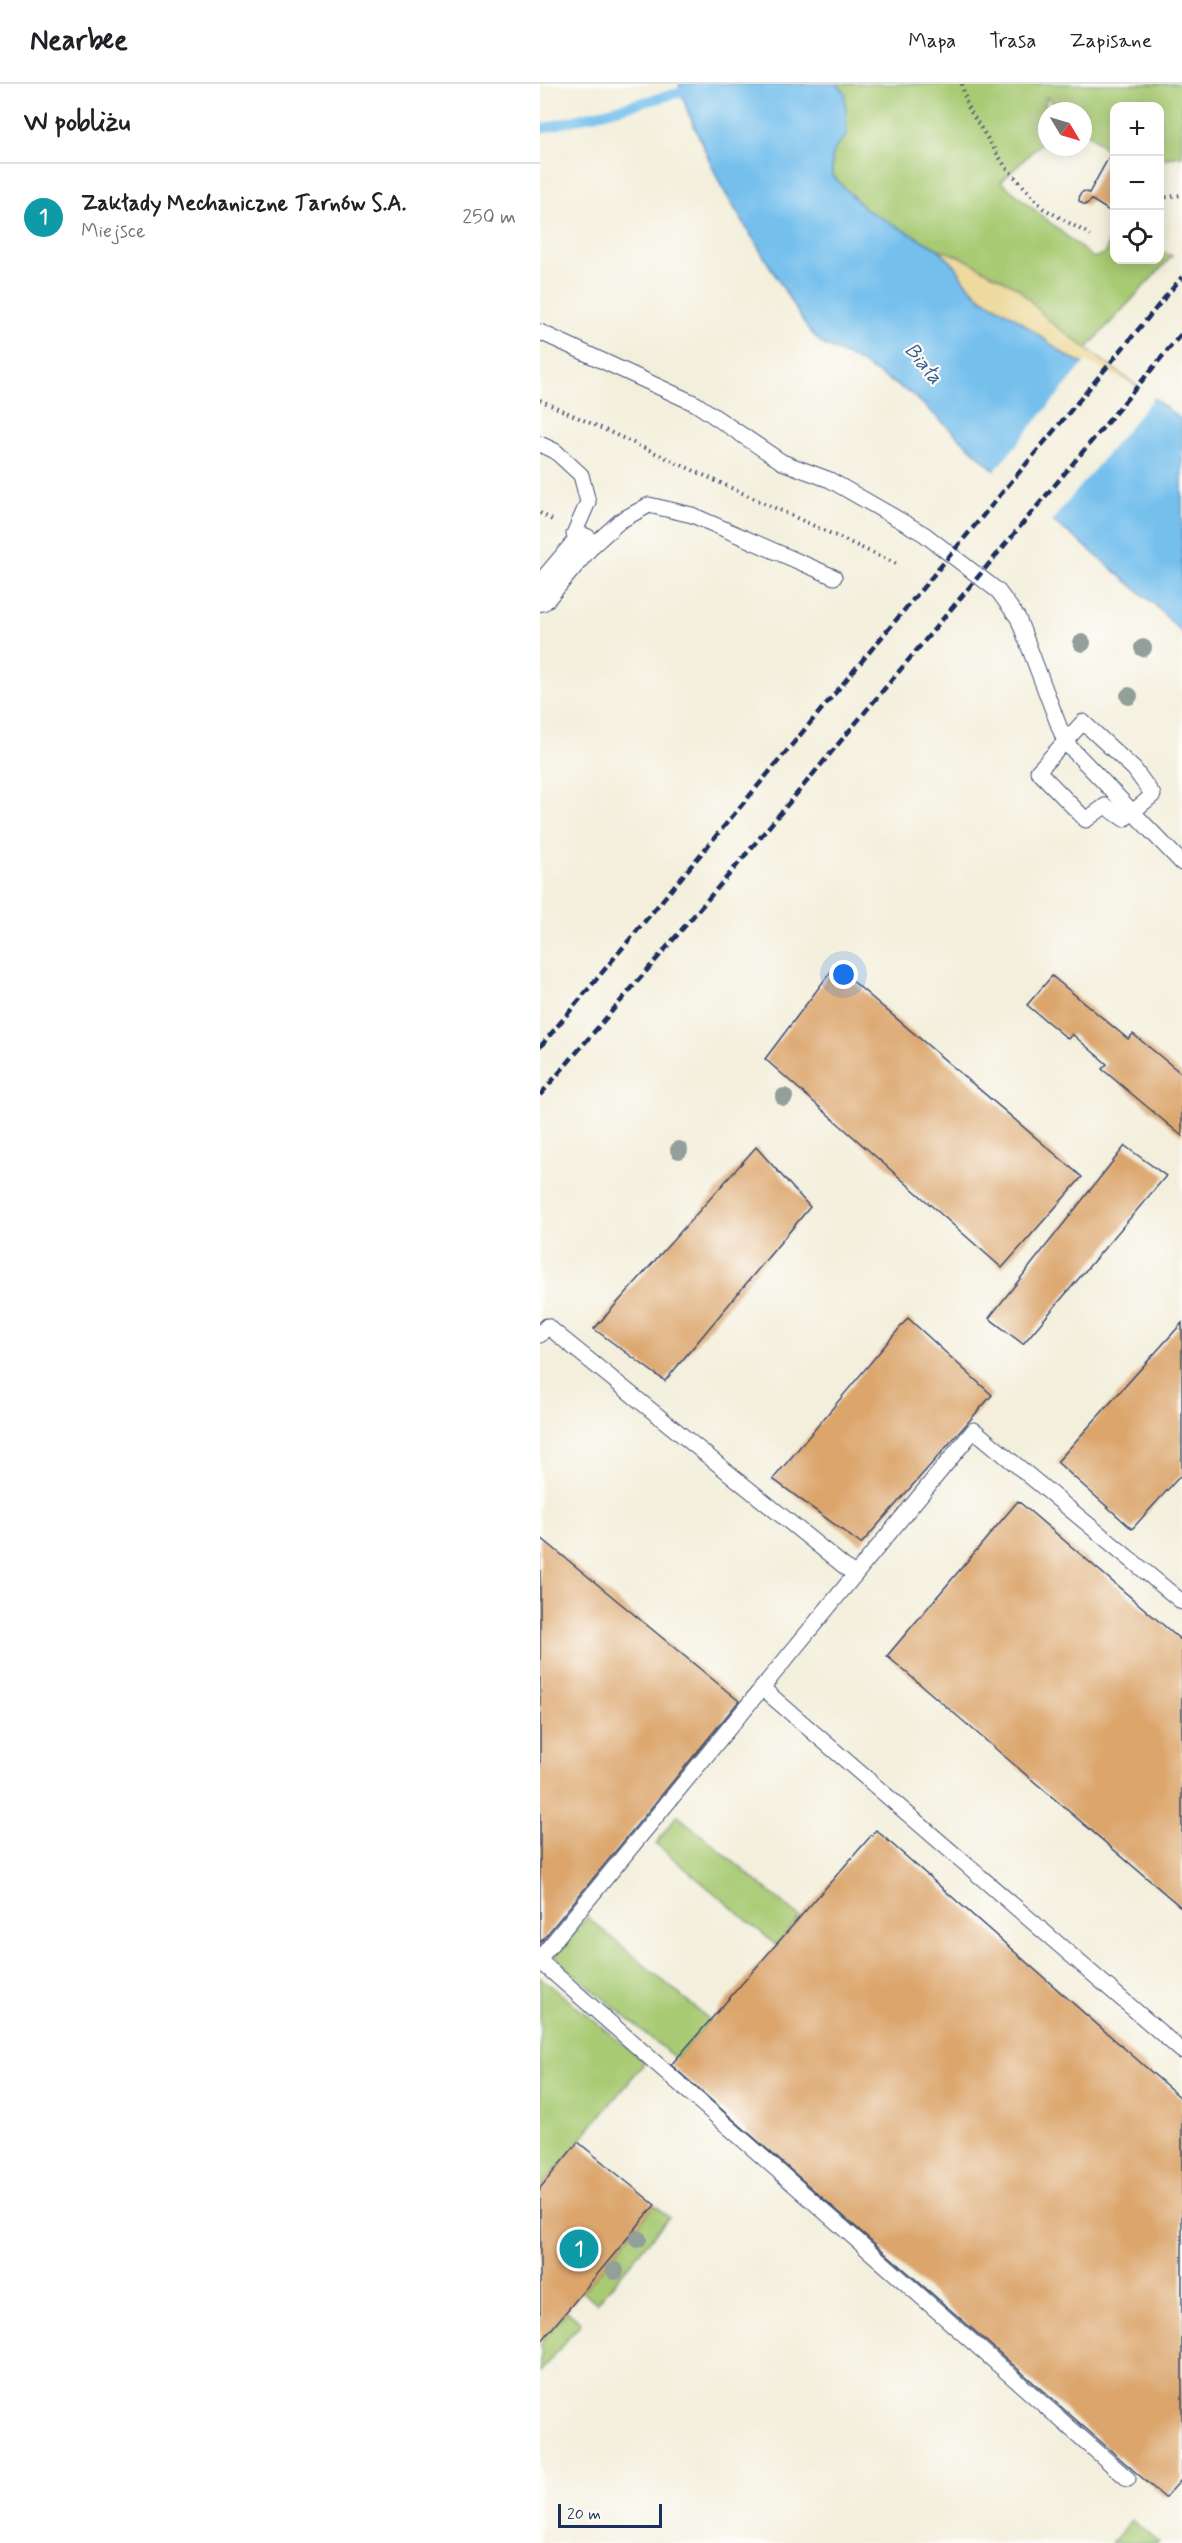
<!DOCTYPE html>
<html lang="pl">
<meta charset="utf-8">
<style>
:root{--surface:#fff;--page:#f6f6f6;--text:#202124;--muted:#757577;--line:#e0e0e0;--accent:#ea580c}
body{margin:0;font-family:Mynerve,sans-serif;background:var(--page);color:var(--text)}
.controls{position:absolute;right:18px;top:18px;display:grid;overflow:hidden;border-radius:12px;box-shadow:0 3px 15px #0003}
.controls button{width:54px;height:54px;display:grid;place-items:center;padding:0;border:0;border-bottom:2px solid var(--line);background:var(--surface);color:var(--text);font:30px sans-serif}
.compass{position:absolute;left:498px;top:18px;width:54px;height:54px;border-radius:50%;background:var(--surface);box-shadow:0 3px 15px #0003;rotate:128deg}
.scale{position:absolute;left:18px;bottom:15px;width:104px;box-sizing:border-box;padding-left:6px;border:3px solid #1b2f5e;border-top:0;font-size:16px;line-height:21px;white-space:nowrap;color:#1b2f5e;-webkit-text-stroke:4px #fdfcf7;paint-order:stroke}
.you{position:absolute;left:304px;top:891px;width:21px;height:21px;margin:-15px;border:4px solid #fff;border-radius:50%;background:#1a73e8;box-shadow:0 0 0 9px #1a73e833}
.badge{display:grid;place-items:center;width:39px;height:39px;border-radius:50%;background:var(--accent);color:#fff;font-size:20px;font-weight:700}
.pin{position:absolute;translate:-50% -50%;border:3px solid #fff;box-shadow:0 2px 6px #0006}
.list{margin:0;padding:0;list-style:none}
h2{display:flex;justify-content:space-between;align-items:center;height:78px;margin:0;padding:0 24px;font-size:26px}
h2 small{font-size:20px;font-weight:400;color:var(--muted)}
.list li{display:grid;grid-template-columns:39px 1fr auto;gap:18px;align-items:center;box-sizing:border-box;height:108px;padding:0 24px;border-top:2px solid var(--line)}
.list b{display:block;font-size:22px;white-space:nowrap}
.list p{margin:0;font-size:20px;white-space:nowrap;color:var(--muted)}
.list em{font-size:20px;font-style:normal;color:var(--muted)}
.icon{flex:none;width:33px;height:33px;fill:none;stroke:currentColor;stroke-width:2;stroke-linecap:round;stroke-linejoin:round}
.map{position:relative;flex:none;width:642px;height:2459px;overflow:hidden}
header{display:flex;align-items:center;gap:36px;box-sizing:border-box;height:84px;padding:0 30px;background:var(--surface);border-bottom:2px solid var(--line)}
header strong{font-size:28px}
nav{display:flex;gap:33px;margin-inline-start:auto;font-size:21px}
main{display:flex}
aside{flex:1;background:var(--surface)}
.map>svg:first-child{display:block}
</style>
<header>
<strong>Nearbee</strong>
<nav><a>Mapa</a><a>Trasa</a><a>Zapisane</a></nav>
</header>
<main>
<aside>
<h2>W pobliżu<small></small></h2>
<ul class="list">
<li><span class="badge" style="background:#0f9aa8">1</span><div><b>Zakłady Mechaniczne Tarnów S.A.</b><p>Miejsce</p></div><em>250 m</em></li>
</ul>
</aside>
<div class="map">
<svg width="642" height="2459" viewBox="0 0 642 2459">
<rect width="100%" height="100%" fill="#fdfcf7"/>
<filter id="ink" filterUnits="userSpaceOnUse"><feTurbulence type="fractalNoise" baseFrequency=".0167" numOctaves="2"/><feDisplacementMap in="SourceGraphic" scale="12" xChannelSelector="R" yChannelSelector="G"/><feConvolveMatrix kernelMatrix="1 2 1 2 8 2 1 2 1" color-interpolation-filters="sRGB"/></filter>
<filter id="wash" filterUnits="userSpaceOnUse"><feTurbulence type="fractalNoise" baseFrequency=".008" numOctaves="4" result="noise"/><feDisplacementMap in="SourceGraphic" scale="24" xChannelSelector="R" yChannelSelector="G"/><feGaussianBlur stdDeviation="1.35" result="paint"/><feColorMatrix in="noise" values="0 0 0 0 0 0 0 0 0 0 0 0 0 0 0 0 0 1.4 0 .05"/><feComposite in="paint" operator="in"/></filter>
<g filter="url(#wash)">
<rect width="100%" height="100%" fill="#f3efdc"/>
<g fill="#a8ca73" stroke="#627c68" stroke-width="1.5">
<polygon points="297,0 642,0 642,72 620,75 620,22 574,22 574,64 567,66 543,45 543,27 522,27 506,13 502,58 461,98 553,174 566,169 570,151 574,152 574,176 620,176 620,167 632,172 546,265 509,237 478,204 421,173 398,165 325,125 292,91 292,75 305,8"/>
<polygon points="137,1731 260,1833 236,1861 116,1760"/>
<polygon points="47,1833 170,1936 136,1975 14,1873"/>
<polygon points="0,1893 105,1978 0,2104"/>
<polygon points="115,2121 129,2133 57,2219 43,2208"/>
<polygon points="27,2227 41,2239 0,2288 0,2259"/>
<polygon points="591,2436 619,2457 617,2459 572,2459"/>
</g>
<polygon fill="#eeda9e" stroke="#84847e" stroke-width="1.5" points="398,165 421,173 478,204 509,237 612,313 527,272 457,222 442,215 423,196 417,184"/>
<path fill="#74bfed" stroke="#4877a6" stroke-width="1.5" d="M 139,0 L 297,0 L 305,8 L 307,51 C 292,65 291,71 292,91 L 325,125 L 398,165 L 417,184 L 423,196 L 442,215 L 473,232 L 527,272 L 612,313 L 642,336 L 642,549 L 616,522 L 539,457 L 492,421 L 373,311 L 316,276 L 282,260 L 268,245 L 181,102 L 147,26 Z"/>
<polygon fill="#f3efdc" points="546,277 615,312 510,439 453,389"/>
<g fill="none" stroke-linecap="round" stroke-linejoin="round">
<polyline stroke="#74bfed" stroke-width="10" points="0,45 173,0"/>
</g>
<g id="blocks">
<g fill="#dba56c">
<polygon points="574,70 574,130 552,116 545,121 539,117 540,110 544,107 549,109 570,71"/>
<polygon points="295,882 542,1093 462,1184 225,975"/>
<polygon points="512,892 588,955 593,950 642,990 642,1052 562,985 567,980 532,950 528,955 487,921"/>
<polygon points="585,1062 626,1092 483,1260 449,1234"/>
<polygon points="216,1063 270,1123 125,1297 54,1245"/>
<polygon points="368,1234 452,1311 321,1460 233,1395"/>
<polygon points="642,1239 642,1390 592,1445 517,1378"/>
<polygon points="478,1417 642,1557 642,1824 347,1572"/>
<polygon points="0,1453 199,1617 0,1859"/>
<polygon points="336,1746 642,2015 642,2395 625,2414 131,1981"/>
<polygon points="38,2058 115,2121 0,2259 0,2104"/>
</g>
</g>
</g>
<g filter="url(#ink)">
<use href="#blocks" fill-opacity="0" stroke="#3b4c71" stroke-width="1.5"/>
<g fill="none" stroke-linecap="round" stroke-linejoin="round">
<g stroke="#3b4c71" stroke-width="17">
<g id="lane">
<polyline points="0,248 156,320 242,378 290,396 384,450 458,507 478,534 525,658 642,779"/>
<polyline points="0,360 15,367 41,391 48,418 34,450 49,465 80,437 109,421 152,431 294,493"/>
<polygon points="543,638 594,685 613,711 584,735 565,722 546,736 498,687"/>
<polyline points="0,1251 7,1242 315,1491"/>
<polyline points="222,1604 642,1967"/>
<polyline points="0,1874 434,1346 642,1518"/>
<polyline points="0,1877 588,2395"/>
</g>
</g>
<g stroke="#3b4c71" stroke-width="34">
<polyline id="street" points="0,511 43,460"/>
</g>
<g stroke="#3b4c71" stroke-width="4" stroke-dasharray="1.5 4.5" stroke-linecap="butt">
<polyline points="422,0 427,22 465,82 503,124 550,151"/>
<polyline points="620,114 642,111"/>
<polyline points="0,316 359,481"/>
<polyline points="0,429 12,436"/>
</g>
<use href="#lane" stroke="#fff" stroke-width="15"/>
<use href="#street" stroke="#fff" stroke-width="32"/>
<g stroke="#1b2f5e" stroke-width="4.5" stroke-dasharray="9 4.5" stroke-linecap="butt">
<polyline points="0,963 642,193"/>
<polyline points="0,1011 192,787 642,249"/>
</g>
</g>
<g fill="#939f9a">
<circle cx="542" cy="559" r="9"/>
<circle cx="603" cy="564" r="9"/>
<circle cx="589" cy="612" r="9"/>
<circle cx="244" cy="1013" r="9"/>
<circle cx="139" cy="1066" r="9"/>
<circle cx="98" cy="2155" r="9"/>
<circle cx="75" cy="2187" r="9"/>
</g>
</g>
<g text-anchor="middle" stroke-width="4.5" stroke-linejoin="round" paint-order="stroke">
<g font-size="21" font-style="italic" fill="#365a89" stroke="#fdfcf7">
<text transform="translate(384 279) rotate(50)" y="7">Biała</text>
</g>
</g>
</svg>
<div class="controls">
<button>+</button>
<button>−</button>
<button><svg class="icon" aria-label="locate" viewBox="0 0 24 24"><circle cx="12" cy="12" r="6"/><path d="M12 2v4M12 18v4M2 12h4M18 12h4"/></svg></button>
</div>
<svg class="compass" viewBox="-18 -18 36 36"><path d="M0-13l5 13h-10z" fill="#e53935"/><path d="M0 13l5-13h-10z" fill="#757577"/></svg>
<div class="scale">20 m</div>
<div class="you"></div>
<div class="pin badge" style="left:39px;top:2165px;background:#0f9aa8">1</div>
</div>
</main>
